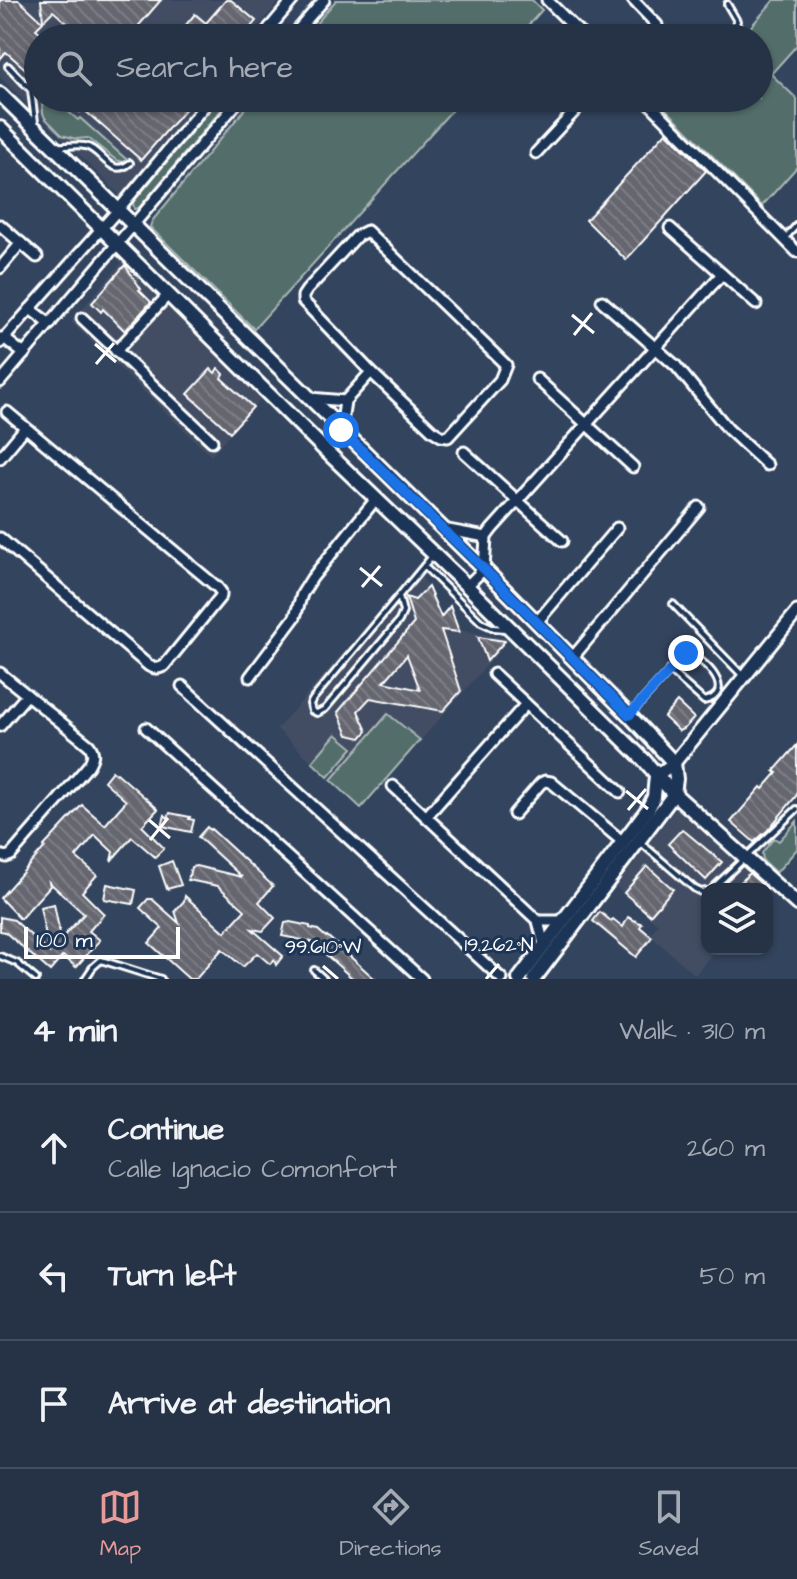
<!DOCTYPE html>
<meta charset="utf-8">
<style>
:root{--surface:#263346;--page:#323f51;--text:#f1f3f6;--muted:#a4aab3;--line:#424e5f;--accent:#e69b98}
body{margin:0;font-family:"Architects Daughter",sans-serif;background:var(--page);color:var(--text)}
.controls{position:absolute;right:24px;bottom:24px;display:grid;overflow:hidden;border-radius:16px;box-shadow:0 2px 6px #0004}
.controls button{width:72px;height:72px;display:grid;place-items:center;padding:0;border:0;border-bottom:2px solid var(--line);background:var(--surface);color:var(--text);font:40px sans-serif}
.scale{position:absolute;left:24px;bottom:20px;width:156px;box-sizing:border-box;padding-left:8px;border:4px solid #fff;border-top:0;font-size:22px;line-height:28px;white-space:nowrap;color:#fff;-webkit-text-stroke:6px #1d3557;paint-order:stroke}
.stop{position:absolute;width:24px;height:24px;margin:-18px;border:6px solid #1a73e8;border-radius:50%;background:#fff}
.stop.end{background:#1a73e8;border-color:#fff;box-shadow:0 2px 8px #0008}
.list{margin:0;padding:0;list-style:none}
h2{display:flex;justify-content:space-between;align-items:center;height:104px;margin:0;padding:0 32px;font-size:34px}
h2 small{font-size:26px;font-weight:400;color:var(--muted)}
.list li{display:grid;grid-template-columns:52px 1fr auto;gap:24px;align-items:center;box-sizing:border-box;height:128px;padding:0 32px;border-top:2px solid var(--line)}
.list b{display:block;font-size:30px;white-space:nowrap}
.list p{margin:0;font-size:26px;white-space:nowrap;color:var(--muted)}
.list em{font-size:26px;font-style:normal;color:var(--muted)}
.icon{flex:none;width:44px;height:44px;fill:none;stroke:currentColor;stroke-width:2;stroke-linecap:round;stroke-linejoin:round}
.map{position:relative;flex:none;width:797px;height:979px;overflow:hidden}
.search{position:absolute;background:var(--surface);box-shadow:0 2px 6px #0004;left:24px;right:24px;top:24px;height:88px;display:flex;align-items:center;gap:20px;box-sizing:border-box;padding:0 28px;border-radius:44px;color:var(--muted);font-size:30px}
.sheet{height:488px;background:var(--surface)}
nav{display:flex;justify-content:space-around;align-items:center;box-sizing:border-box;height:112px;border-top:2px solid var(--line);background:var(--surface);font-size:22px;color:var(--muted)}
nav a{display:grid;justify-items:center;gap:4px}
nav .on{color:var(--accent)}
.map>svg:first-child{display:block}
</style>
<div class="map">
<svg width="797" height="979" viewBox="0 0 797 979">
<defs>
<pattern id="building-back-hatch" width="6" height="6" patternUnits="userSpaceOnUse" patternTransform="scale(2)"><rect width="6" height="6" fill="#65666f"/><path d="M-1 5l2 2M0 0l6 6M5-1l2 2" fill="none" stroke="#7c7d85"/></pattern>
</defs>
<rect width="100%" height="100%" fill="#33445e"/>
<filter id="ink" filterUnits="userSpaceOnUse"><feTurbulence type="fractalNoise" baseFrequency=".0125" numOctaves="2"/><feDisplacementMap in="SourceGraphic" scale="16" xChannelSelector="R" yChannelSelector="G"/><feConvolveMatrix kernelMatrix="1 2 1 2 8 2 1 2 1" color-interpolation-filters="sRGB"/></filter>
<g filter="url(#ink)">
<g fill="#424e63">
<polygon points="0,0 280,0 249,38 38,38 38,98 201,98 121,196 0,77"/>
<polygon points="124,260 263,396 211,456 71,322"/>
<polygon points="414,571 425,581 441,615 451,605 460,630 504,638 508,641 361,808 277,729"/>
<polygon points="679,804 771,884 767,889 707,889 707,949 717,949 695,975 650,935 658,924 616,887"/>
</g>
<g fill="#536e6b" stroke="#a9b6b5" stroke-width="2">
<polygon points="336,0 532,0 542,10 517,38 304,38"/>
<polygon points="774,0 797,0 797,45 771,74 797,99 797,167 762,206 664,107 672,98 759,98 759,38 727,38 740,23 748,30"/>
<polygon points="42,98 52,98 78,120 80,118 127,160 124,162 116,160 88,138 76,139 62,135 45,118 43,113"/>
<polygon points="220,98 231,98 139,208 134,209 133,202"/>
<polygon points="254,98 463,98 254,329 150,227 152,221"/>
<polygon points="388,714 420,740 361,808 331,780"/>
<polygon points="336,734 353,748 328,777 312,762"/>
<polygon points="797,821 797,849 776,873 763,861 762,853 774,838 779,841"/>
</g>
<g fill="url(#building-back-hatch)" stroke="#fff" stroke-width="2" fill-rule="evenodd">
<polygon points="0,0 19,0 43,22 36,29 47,38 38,38 38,75 31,69 29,72 6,52 0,59"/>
<polygon points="41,0 161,0 128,38 85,38 53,11 43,21"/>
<polygon points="226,0 231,0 256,21 242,38 175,38 195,14 206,23"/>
<polygon points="65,98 118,98 141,106 148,98 195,98 141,160 83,109 80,112"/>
<polygon points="666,132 706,171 626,260 586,220"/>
<polygon points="125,265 141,289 139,290 151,302 125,331 103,309 101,312 92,303"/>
<polygon points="218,368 224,374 221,378 253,407 230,432 188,394 211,369 215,373"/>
<path d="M 428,587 L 441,617 L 450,606 L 459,632 L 441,630 L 461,691 L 443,711 L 370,698 L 358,711 L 367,731 L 361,738 L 348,735 L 338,712 L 414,623 L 406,597 L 415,600 ZM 407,655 L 420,690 L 384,682 Z"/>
<polygon points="478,637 505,641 487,661"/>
<polygon points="677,702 694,718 685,728 679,731 664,717"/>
<polygon points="797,745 797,795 768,830 754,842 731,822 761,787 763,789 777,773 774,771"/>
<polygon points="112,771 116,774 117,773 158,809 142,826 164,848 155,857 132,837 111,861 113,852 95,835 76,857 97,875 82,892 104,914 89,931 100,940 76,967 63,956 50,971 5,932 0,931 0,917 14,920 49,952 40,907 54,904 61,939 84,914 49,882 50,886 20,919 0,898 45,847 44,846 82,805 105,825 126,801 104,781"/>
<polygon points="170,813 190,817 189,819 194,820 191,832 162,826 165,815 168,818"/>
<polygon points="207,827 210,830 211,829 273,886 259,902 275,918 263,931 252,929 283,956 276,965 274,960 270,964 257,953 243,967 222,949 196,979 189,979 149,943 162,928 140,908 148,899 152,899 179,923 175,911 184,901 185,896 225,932 245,910 218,886 188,880 191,867 196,866 242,877 198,837"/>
<polygon points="682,829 722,862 706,880 668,844"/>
<polygon points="172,861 181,885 167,889 159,866"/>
<polygon points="647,866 673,889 650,915 624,893"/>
<polygon points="749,873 767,889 735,889"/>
<polygon points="107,884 136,890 133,904 104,899"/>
<polygon points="600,912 611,921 613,919 623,927 628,917 642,924 640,927 652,937 636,957 593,921"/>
<polygon points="290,922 310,926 310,928 318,930 326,937 327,936 375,979 353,979 312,942 282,936 285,923"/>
</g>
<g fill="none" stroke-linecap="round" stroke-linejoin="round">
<g stroke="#fff" stroke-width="10">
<g id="service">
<polyline points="725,38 734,27 737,21 727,4"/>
<polyline points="8,66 31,90 35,122"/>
<polyline points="655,105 662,98"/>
<path d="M 58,146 C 66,147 76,144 85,146 C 102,149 110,179 130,163"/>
<polyline points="786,237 797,225"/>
<polyline points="424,566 481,622 494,628 505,629"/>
<polyline points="399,596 403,612 399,621 325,709 317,713 312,711 310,704 313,699 433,555"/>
<polyline points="673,604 742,675"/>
<path d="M 631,713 L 686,653 C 703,657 739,693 704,701 L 669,670"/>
<polyline points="640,842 695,889 701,892 707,891"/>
<polyline points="712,889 797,809"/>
<polyline points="0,956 17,963 36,979"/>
<polyline points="314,970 324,979"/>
<polyline points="85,979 93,967 101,960 161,979"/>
</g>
</g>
<g stroke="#fff" stroke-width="15">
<g id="minor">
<polyline points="547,0 585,38"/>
<polyline points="633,0 657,25"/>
<polyline points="270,27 284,38"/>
<polyline points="261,38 293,0"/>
<polyline points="291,38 324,0"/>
<polyline points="644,98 797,252"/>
<polyline points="536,153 587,98"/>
<polyline points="0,225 37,257"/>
<polyline points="670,228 756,304"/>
<polygon points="367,231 506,365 500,380 448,437 441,436 433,431 371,372 303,301 303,296 307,290 357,236"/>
<polyline points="0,268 21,243"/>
<polyline points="602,301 676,366 728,429 767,465"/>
<polyline points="30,309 50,324"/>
<polyline points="82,318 212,441"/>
<polyline points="0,338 4,338 24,354"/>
<polyline points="0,343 118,210 211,98"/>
<polyline points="116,351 168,295"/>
<polyline points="537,379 633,467"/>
<polyline points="0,382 241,98"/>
<polyline points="310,398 345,401"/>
<polyline points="341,430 345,401 371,372"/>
<polyline points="464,452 562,541"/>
<polyline points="0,458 25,428"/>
<polyline points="443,529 486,537"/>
<path d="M 0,538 L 149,666 C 155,669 158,669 164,666 L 221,596 L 221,592 L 217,587 L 7,412"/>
<polyline points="467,586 484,569 486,537 492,529 722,274"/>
<polyline points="537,622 617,528"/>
<polyline points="573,657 699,507"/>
<path d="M 0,673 L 89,745 C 95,753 93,758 88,766 L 11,855 L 6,857 L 0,855"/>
<polyline points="494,674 620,792"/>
<polyline points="250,677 295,617 302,594 312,578 376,499"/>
<polyline points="182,686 502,979"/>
<polyline points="0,726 27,695"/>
<polyline points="146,728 422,979"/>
<polyline points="393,786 538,921 544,945"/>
<polyline points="514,814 541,783 545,781 551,782 623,842"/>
<polyline points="426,817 526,704"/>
<polyline points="538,921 563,921"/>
</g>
</g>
<g stroke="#fff" stroke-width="17">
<polyline id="tertiary" points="656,776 674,763 797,612"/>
</g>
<g stroke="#fff" stroke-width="18">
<g id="secondary">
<polyline points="0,94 484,569 629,715 674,763 676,779 674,794 534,979"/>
<polyline points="0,128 323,448 467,586 644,760 670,790 797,904"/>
<polyline points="519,979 648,809 654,797 656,776"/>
</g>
</g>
<use href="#service" stroke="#1d3557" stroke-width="4"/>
<use href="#minor" stroke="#1d3557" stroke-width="9"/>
<use href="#tertiary" stroke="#1d3557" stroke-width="11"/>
<use href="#secondary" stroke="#1d3557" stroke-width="12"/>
</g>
</g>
<g fill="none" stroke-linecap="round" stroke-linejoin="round" filter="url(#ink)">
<polyline stroke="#1a73e8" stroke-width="10" points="341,430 484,569 629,715 686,653"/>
</g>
<path fill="none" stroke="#fff" stroke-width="3" d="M 572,315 L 594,333M 574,335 L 592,313M 95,344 L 116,362M 96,364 L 114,343M 360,568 L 382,586M 362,587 L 380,566M 626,791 L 648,809M 628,810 L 646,789M 149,820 L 170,838M 150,840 L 168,818M 323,966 L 338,979M 486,979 L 499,964"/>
<g font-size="20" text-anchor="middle" fill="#fff" stroke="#1d3557" stroke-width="6" stroke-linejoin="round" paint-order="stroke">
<text x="499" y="951">19.262°N</text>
<text x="323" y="953">99.610°W</text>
</g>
</svg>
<div class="controls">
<button><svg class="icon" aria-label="layers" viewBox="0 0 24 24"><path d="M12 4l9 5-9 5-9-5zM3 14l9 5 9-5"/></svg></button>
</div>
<div class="scale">100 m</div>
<div class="stop" style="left:341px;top:430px"></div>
<div class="stop end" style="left:686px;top:653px"></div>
<div class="search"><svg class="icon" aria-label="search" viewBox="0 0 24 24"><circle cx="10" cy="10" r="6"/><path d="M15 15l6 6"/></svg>Search here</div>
</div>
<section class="sheet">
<h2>4 min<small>Walk · 310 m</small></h2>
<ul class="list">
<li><svg class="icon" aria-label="ahead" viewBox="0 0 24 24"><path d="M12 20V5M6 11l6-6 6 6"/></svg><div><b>Continue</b><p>Calle Ignacio Comonfort</p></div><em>260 m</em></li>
<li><svg class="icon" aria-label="left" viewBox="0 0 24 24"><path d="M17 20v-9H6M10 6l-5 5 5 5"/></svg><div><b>Turn left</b></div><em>50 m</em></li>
<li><svg class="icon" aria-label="arrive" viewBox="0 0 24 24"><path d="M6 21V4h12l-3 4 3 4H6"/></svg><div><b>Arrive at destination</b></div></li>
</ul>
</section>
<nav>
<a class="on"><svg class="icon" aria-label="map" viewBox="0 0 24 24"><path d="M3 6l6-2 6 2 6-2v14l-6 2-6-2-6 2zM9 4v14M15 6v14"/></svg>Map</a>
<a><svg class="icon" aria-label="directions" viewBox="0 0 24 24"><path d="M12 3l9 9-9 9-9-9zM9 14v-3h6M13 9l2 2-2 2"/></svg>Directions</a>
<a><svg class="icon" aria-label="saved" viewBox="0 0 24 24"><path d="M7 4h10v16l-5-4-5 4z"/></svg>Saved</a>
</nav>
